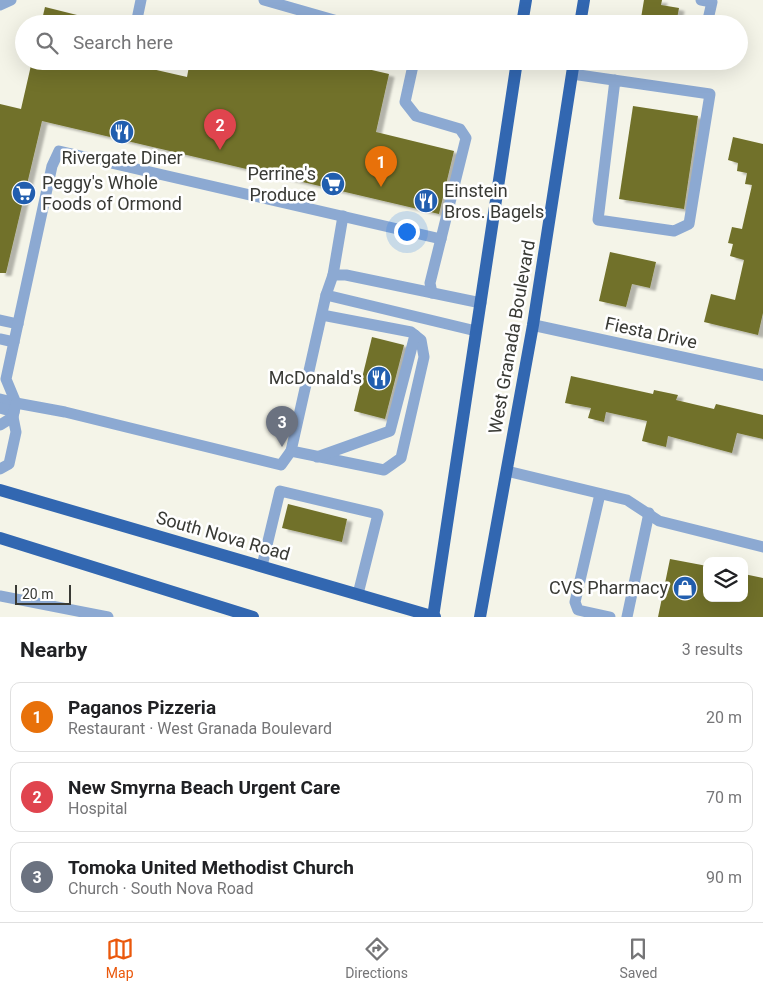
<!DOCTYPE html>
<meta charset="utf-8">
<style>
:root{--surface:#fff;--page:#f2f2f2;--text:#202124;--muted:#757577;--line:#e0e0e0;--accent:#ea580c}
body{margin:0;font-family:Roboto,sans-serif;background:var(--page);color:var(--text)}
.controls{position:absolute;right:15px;bottom:15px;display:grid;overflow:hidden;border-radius:10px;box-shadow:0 5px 20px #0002}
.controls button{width:45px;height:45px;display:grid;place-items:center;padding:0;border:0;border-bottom:1px solid var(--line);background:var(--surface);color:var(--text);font:25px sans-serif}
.scale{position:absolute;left:15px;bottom:12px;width:56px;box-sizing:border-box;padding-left:5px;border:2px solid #393a35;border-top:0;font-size:14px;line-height:18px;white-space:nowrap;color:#393a35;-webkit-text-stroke:4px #fff;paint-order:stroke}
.you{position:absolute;left:406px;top:231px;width:18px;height:18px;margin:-12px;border:4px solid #fff;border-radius:50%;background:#1a73e8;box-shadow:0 0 0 8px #1a73e833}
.badge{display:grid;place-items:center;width:32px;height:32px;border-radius:50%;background:var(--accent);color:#fff;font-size:16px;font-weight:700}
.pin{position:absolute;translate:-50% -41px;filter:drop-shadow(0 1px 2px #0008)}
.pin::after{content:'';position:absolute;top:26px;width:18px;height:15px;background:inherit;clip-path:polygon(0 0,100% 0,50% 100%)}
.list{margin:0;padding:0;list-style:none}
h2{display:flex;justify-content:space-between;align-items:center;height:65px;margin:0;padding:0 20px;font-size:21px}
h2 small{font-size:16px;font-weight:400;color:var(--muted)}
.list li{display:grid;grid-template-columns:32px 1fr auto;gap:15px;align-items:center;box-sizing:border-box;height:70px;margin:0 10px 10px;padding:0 10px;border:1px solid var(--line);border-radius:10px}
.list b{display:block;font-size:19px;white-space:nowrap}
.list p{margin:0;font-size:16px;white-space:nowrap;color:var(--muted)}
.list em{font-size:16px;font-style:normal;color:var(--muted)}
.icon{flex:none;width:28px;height:28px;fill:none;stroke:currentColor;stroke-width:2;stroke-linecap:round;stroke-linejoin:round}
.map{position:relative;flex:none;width:763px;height:617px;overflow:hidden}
.search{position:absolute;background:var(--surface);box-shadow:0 5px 20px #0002;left:15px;right:15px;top:15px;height:55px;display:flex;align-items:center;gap:12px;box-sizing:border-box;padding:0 18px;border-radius:28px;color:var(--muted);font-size:19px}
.sheet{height:305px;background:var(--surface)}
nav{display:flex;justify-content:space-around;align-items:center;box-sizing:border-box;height:70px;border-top:1px solid var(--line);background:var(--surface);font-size:14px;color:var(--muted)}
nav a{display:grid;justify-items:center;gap:2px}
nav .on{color:var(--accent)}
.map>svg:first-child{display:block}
</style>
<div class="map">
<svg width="763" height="617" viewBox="0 0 763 617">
<defs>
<filter id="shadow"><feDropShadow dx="5.5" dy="3" stdDeviation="1" flood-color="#0004"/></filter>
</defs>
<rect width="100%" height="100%" fill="#f4f4e8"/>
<g fill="#71712a" filter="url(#shadow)">
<polygon points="644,0 662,0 661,5 679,8 676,24 640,24"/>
<polygon points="45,7 89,18 88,24 41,24"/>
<polygon points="32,61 117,61 187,77 190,61 333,61 389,74 376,132 454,151 439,214 42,121 6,273 0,273 0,104 21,109"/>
<polygon points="633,106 698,116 684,209 619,199"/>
<polygon points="733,137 763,144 763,313 758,335 704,322 711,294 735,300 744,260 730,256 733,244 728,243 732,227 742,229 752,185 745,184 747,173 737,171 738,163 728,160"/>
<polygon points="610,252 656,262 650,288 632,284 626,307 599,301"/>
<polygon points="372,337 404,345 385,419 354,411"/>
<polygon points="571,376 653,394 654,390 678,395 676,400 714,409 716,404 763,415 763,439 737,433 732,453 668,436 666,447 642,441 647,421 606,412 604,422 588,418 591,408 565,403"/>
<polygon points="288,504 347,519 342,542 282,528"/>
<polygon points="670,559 707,566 707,598 744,598 744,574 763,578 763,617 658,617"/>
</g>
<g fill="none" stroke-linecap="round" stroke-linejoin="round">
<g stroke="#8ca9d2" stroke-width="11">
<polyline points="264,0 348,24"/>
<polyline points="701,0 712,2 707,24"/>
<polyline points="0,5 11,0"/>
<polyline points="136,24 141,0"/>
<polyline points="414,61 405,102 416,116 460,129 466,138 430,283 432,293"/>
<polyline points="572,74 710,94 689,224 674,231 598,220 615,80"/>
<polyline points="333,275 343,216"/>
<polyline points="326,295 476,331"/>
<polyline points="322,315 411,332 421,340 424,357 401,458 384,470 291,451 326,295 333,275 346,275 481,303"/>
<polyline points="0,320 18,324"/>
<polyline points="0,339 14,342"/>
<polyline points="0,399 16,403"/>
<polyline points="16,403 6,379 52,166 59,151 441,239"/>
<polyline points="0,408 14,412"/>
<polyline points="0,425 13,417"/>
<polyline points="317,457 390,431 415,335"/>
<polyline points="0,469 9,464 16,432 13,417 16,403 65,412 281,465 291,451"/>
<polyline points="507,471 627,500 659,521 763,547"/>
<polyline points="600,494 575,602 578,610 610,617"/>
<polyline points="262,566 280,491 378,514 358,594"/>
<polyline points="0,596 108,617"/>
<polyline points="627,617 649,513"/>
</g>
<polyline stroke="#8ca9d2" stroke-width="12" points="533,325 763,375"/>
<g stroke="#3267b1" stroke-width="12">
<polyline points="522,24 526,0"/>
<polyline points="580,24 584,0"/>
<polyline points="0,490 435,617"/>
<polyline points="0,538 253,617"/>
<polyline points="433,617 517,61"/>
<polyline points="480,617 533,325 574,61"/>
</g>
</g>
<defs>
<g id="restaurant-disc" transform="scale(1.25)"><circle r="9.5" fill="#215eaf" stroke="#fff"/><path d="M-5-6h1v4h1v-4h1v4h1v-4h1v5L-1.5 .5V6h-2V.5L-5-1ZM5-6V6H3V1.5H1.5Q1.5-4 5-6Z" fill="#fff"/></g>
<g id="supermarket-disc" transform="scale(1.25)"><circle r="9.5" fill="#215eaf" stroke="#fff"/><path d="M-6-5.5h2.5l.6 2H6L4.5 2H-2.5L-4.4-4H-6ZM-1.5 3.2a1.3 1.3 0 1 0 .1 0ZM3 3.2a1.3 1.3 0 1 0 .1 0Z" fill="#fff"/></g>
<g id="shop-disc" transform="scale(1.25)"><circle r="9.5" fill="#215eaf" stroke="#fff"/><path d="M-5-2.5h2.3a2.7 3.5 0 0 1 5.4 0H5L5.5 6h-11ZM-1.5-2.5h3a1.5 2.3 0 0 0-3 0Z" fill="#fff"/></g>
</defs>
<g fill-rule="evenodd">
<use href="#restaurant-disc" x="122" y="132"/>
<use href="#supermarket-disc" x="333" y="184"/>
<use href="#supermarket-disc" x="24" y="193"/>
<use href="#restaurant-disc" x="426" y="201"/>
<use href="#restaurant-disc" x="379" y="378"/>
<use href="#shop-disc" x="685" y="588"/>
</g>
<g text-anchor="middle" stroke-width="5" stroke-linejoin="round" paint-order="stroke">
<g font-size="18" fill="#393a35" stroke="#fff" text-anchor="end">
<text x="122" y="164" text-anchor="middle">Rivergate Diner</text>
<text x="316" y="180">Perrine's<tspan x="316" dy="21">Produce</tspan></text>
<text x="42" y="189" text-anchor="start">Peggy's Whole<tspan x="42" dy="21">Foods of Ormond</tspan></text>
<text x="444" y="197" text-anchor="start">Einstein<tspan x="444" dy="21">Bros. Bagels</tspan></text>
<text x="362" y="384">McDonald's</text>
<text x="668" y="594">CVS Pharmacy</text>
</g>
<g font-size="18" fill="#393a35" stroke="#fff">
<text transform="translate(651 333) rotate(12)" y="6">Fiesta Drive</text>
<text transform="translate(512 337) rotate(-80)" y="6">West Granada Boulevard</text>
<text transform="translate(223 536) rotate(16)" y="6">South Nova Road</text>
</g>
</g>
</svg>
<div class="controls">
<button><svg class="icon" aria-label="layers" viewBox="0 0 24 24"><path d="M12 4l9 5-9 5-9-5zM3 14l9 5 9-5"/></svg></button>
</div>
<div class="scale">20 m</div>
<div class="you"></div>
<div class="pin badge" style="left:381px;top:187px;background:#e8710a">1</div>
<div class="pin badge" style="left:220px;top:150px;background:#e0444e">2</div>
<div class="pin badge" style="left:282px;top:447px;background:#6b7280">3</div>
<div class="search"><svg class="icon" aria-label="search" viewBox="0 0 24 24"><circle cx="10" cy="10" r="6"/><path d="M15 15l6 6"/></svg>Search here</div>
</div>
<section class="sheet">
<h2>Nearby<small>3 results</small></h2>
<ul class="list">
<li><span class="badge" style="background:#e8710a">1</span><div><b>Paganos Pizzeria</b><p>Restaurant · West Granada Boulevard</p></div><em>20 m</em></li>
<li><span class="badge" style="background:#e0444e">2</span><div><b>New Smyrna Beach Urgent Care</b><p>Hospital</p></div><em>70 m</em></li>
<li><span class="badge" style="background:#6b7280">3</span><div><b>Tomoka United Methodist Church</b><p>Church · South Nova Road</p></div><em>90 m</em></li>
</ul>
</section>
<nav>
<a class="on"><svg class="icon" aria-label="map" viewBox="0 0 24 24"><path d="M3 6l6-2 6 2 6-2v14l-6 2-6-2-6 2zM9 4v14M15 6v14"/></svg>Map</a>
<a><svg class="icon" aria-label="directions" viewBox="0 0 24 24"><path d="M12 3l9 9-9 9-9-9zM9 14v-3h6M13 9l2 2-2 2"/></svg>Directions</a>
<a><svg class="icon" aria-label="saved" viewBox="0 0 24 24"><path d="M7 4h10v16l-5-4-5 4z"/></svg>Saved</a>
</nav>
